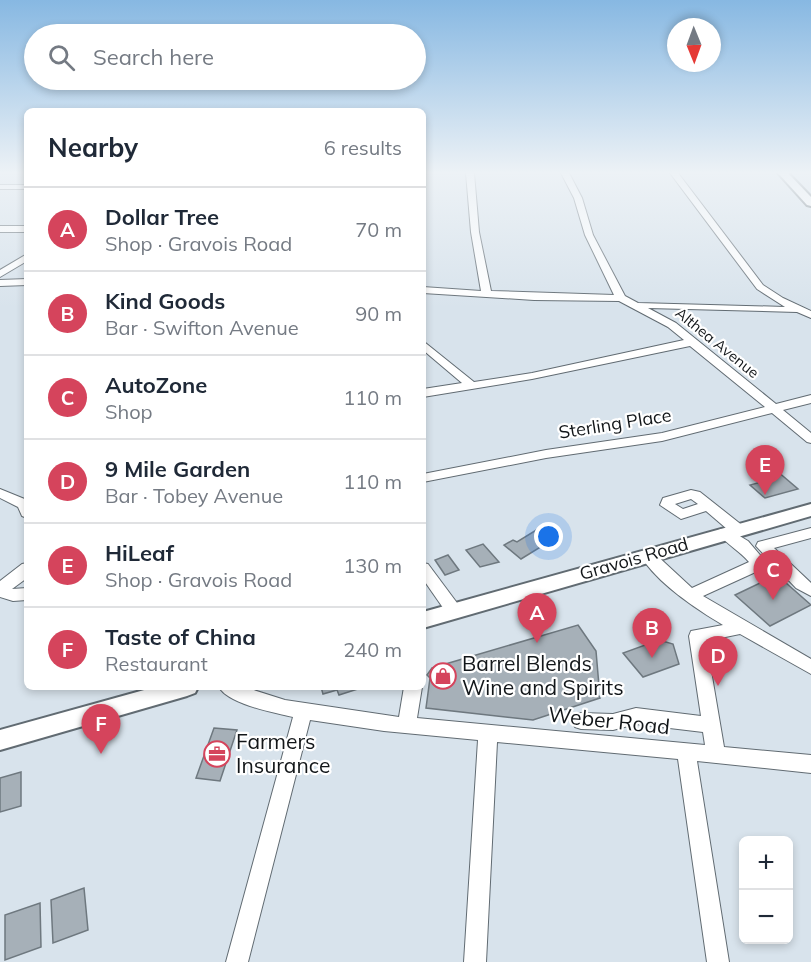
<!DOCTYPE html>
<meta charset="utf-8">
<style>
:root{--surface:#fff;--page:#f2f2f3;--text:#1f2937;--muted:#747a83;--line:#e0e1e3;--accent:#d5445c}
body{margin:0;font-family:Mulish,sans-serif;background:var(--page);color:var(--text)}
.controls{position:absolute;right:18px;bottom:18px;display:grid;overflow:hidden;border-radius:9px;box-shadow:0 3px 9px #0003}
.controls button{width:54px;height:54px;display:grid;place-items:center;padding:0;border:0;border-bottom:2px solid var(--line);background:var(--surface);color:var(--text);font:30px sans-serif}
.compass{position:absolute;left:667px;top:18px;width:54px;height:54px;border-radius:50%;background:var(--surface);box-shadow:0 3px 9px #0003;rotate:179deg}
.you{position:absolute;left:549px;top:537px;width:21px;height:21px;margin:-15px;border:4px solid #fff;border-radius:50%;background:#1a73e8;box-shadow:0 0 0 9px #1a73e833}
.badge{display:grid;place-items:center;width:39px;height:39px;border-radius:50%;background:var(--accent);color:#fff;font-size:20px;font-weight:700}
.pin{position:absolute;translate:-50% -50px;filter:drop-shadow(0 2px 3px #0008)}
.pin::after{content:'';position:absolute;top:32px;width:21px;height:18px;background:inherit;clip-path:polygon(0 0,100% 0,50% 100%)}
.list{margin:0;padding:0;list-style:none}
h2{display:flex;justify-content:space-between;align-items:center;height:78px;margin:0;padding:0 24px;font-size:26px}
h2 small{font-size:20px;font-weight:400;color:var(--muted)}
.list li{display:grid;grid-template-columns:39px 1fr auto;gap:18px;align-items:center;box-sizing:border-box;height:84px;padding:0 24px;border-top:2px solid var(--line)}
.list b{display:block;font-size:22px;white-space:nowrap}
.list p{margin:0;font-size:20px;white-space:nowrap;color:var(--muted)}
.list em{font-size:20px;font-style:normal;color:var(--muted)}
.icon{flex:none;width:33px;height:33px;fill:none;stroke:currentColor;stroke-width:2;stroke-linecap:round;stroke-linejoin:round}
.map{position:relative;flex:none;width:811px;height:962px;overflow:hidden}
.search{position:absolute;background:var(--surface);box-shadow:0 3px 9px #0003;left:24px;top:24px;width:402px;height:66px;display:flex;align-items:center;gap:15px;box-sizing:border-box;padding:0 21px;border-radius:33px;color:var(--muted);font-size:22px}
.panel{position:absolute;background:var(--surface);box-shadow:0 3px 9px #0003;left:24px;top:108px;width:402px;height:582px;border-radius:9px}
.map>svg:first-child{display:block}
</style>
<div class="map">
<svg width="811" height="962" viewBox="0 0 811 962">
<rect width="100%" height="100%" fill="#d8e3ec"/>
<g fill="#a6b0b8" stroke="#6e787f" stroke-width="1.5">
<polygon points="777,471 798,489 765,498 750,485 765,481 759,475"/>
<polygon points="538,529 552,540 521,559 504,545 513,540 517,542"/>
<polygon points="483,544 499,562 480,567 466,550"/>
<polygon points="448,555 459,570 445,575 435,560"/>
<polygon points="777,575 811,605 770,626 735,595"/>
<polygon points="578,625 596,651 599,686 594,687 600,698 533,720 426,708 430,678 427,675 432,668"/>
<polygon points="659,640 673,644 679,664 643,677 623,653"/>
<polygon points="321,687 361,687 361,688 339,695 337,690 323,694"/>
<polygon points="214,728 237,730 220,781 196,778"/>
<polygon points="21,772 21,806 0,812 0,778"/>
<polygon points="84,888 88,930 53,943 51,900"/>
<polygon points="40,903 41,947 5,960 5,915"/>
</g>
<g fill="none" stroke-linecap="round" stroke-linejoin="round">
<g stroke="#616b72" stroke-width="2">
<g id="minor">
<polygon points="466,173 474,173 479,232 491,291 614,295 585,235 574,198 561,173 569,173 582,198 593,235 625,296 638,303 785,307 757,289 670,173 678,173 763,285 783,298 811,311 811,318 797,312 648,308 676,323 776,404 811,395 811,403 783,410 811,433 811,443 807,442 772,413 662,441 546,458 423,482 423,474 546,450 662,433 765,407 690,346 532,379 423,397 423,389 462,383 423,350 423,341 474,382 532,373 684,340 668,327 619,301 534,300 423,293 423,287 481,291 471,232"/>
<rect x="0" y="185" width="27" height="4"/>
<rect x="0" y="226" width="27" height="6"/>
<polygon points="27,254 27,261 0,277 0,270"/>
<polygon points="27,279 27,285 0,286 0,280"/>
<polygon points="0,489 27,500 27,518 22,516 18,507 0,498"/>
<path d="M 691,490 L 700,492 L 743,526 L 745,530 L 738,535 L 748,541 L 765,561 L 760,570 L 703,596 L 811,659 L 811,674 L 740,634 L 706,641 L 724,747 L 811,755 L 811,773 L 697,761 L 729,962 L 707,962 L 678,759 L 497,742 L 486,962 L 464,962 L 478,740 L 384,731 L 310,720 L 248,962 L 226,962 L 293,717 C 275,713 228,704 219,687 L 244,687 L 285,700 L 399,717 L 404,687 L 422,687 L 417,718 L 705,745 L 703,732 L 636,724 L 613,730 L 581,729 L 575,727 L 572,721 L 575,715 L 581,713 L 613,714 L 636,708 L 701,716 L 689,636 L 691,631 L 723,625 C 696,609 656,582 640,555 L 642,551 L 652,551 L 692,588 L 749,562 C 740,551 725,543 718,533 L 720,529 L 727,529 L 706,511 L 681,519 L 660,505 L 663,498 ZM 691,499 L 698,504 L 683,509 L 675,504 Z"/>
<polygon points="811,528 811,538 774,548 811,583 811,596 796,588 756,546 758,542"/>
<polygon points="27,563 27,578 12,589 27,588 27,600 13,601 0,597 0,581 22,564"/>
<polygon points="423,563 428,564 460,607 462,611 460,615 454,617 448,615 423,579"/>
</g>
</g>
<g stroke="#616b72" stroke-width="4">
<g id="major">
<polygon points="778,173 788,173 811,197 811,206 807,205"/>
<polygon points="811,504 811,516 423,628 423,612"/>
<polygon points="155,687 198,687 195,693 187,696 0,750 0,730"/>
</g>
</g>
<use href="#minor" fill="#fff" fill-rule="evenodd"/>
<use href="#major" fill="#fff" fill-rule="evenodd"/>
</g>
<linearGradient id="sky" x2="0" y2="1"><stop stop-color="#87b8e2"/><stop offset="0.56" stop-color="#edf2f6"/><stop offset="1" stop-color="#edf2f6" stop-opacity="0"/></linearGradient>
<rect width="811" height="308" fill="url(#sky)"/>
<defs>
<g id="shop-ring" transform="scale(1.35)"><circle r="9.5" fill="#fff" stroke="#d5445c" stroke-width="1.5"/><path d="M-5-2.5h2.3a2.7 3.5 0 0 1 5.4 0H5L5.5 6h-11ZM-1.5-2.5h3a1.5 2.3 0 0 0-3 0Z" fill="#d5445c"/></g>
<g id="office-ring" transform="scale(1.35)"><circle r="9.5" fill="#fff" stroke="#d5445c" stroke-width="1.5"/><path d="M-6-3h4V-5.5h4V-3h4V5H-6ZM-1-4.5V-3h2v-1.5ZM-6 0V1H6V0Z" fill="#d5445c"/></g>
</defs>
<g fill-rule="evenodd">
<use href="#shop-ring" x="443" y="676"/>
<use href="#office-ring" x="217" y="754"/>
</g>
<g text-anchor="middle" stroke-width="4.5" stroke-linejoin="round" paint-order="stroke">
<g font-size="15" fill="#121619" stroke="#fff">
<text transform="translate(717 343) rotate(39)" y="5">Althea Avenue</text>
</g>
<g font-size="18" fill="#121619" stroke="#fff">
<text transform="translate(615 424) rotate(-9)" y="6">Sterling Place</text>
<text transform="translate(634 559) rotate(-16)" y="6">Gravois Road</text>
</g>
<g font-size="21" fill="#121619" stroke="#fff" text-anchor="start">
<text x="462" y="671">Barrel Blends<tspan x="462" dy="24">Wine and Spirits</tspan></text>
<text x="236" y="749">Farmers<tspan x="236" dy="24">Insurance</tspan></text>
</g>
<g font-size="21" fill="#121619" stroke="#fff">
<text transform="translate(609 721) rotate(6)" y="7">Weber Road</text>
</g>
</g>
</svg>
<div class="controls">
<button>+</button>
<button>−</button>
</div>
<svg class="compass" viewBox="-18 -18 36 36"><path d="M0-13l5 13h-10z" fill="#e53935"/><path d="M0 13l5-13h-10z" fill="#747a83"/></svg>
<div class="you"></div>
<div class="pin badge" style="left:537px;top:643px">A</div>
<div class="pin badge" style="left:652px;top:658px">B</div>
<div class="pin badge" style="left:773px;top:600px">C</div>
<div class="pin badge" style="left:718px;top:686px">D</div>
<div class="pin badge" style="left:765px;top:495px">E</div>
<div class="pin badge" style="left:101px;top:754px">F</div>
<div class="search"><svg class="icon" aria-label="search" viewBox="0 0 24 24"><circle cx="10" cy="10" r="6"/><path d="M15 15l6 6"/></svg>Search here</div>
<section class="panel">
<h2>Nearby<small>6 results</small></h2>
<ul class="list">
<li><span class="badge">A</span><div><b>Dollar Tree</b><p>Shop · Gravois Road</p></div><em>70 m</em></li>
<li><span class="badge">B</span><div><b>Kind Goods</b><p>Bar · Swifton Avenue</p></div><em>90 m</em></li>
<li><span class="badge">C</span><div><b>AutoZone</b><p>Shop</p></div><em>110 m</em></li>
<li><span class="badge">D</span><div><b>9 Mile Garden</b><p>Bar · Tobey Avenue</p></div><em>110 m</em></li>
<li><span class="badge">E</span><div><b>HiLeaf</b><p>Shop · Gravois Road</p></div><em>130 m</em></li>
<li><span class="badge">F</span><div><b>Taste of China</b><p>Restaurant</p></div><em>240 m</em></li>
</ul>
</section>
</div>
